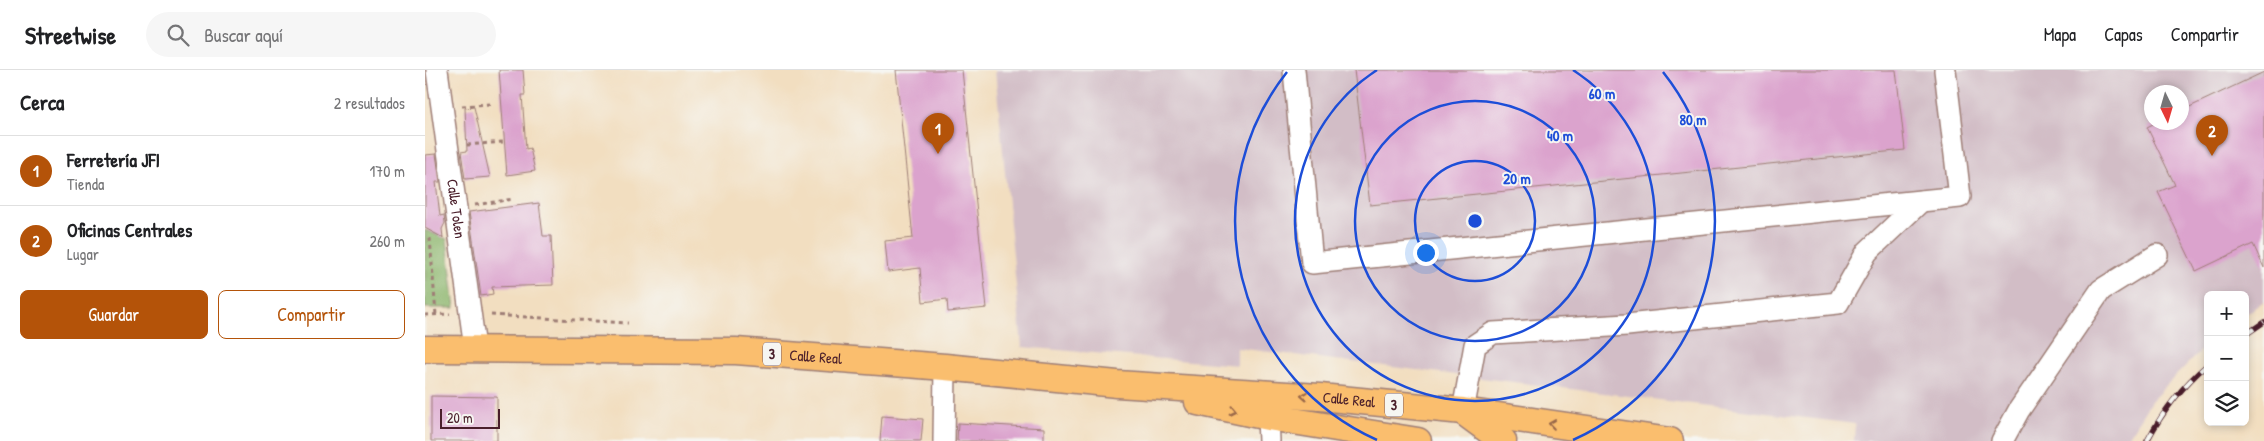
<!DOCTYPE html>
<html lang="es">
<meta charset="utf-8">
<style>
:root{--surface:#fff;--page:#f6f6f6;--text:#202124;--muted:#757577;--line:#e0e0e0;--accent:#b45309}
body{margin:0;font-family:"Patrick Hand",sans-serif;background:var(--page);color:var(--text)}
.controls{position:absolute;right:15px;bottom:15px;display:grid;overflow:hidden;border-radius:8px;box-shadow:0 2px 8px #0003}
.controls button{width:45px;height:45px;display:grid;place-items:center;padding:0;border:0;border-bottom:1px solid var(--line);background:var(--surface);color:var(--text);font:25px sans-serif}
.compass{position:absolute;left:1719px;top:15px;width:45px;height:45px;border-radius:50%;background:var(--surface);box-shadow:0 2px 8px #0003;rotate:175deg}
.scale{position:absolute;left:15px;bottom:12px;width:60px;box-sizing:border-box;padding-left:5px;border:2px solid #4a1f2b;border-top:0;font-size:14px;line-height:18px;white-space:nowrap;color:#4a1f2b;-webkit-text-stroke:4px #f6f6f2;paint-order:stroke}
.you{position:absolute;left:1000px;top:182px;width:18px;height:18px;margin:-12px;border:4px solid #fff;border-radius:50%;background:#1a73e8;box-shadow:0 0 0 8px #1a73e833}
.badge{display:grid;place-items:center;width:32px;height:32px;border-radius:50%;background:var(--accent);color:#fff;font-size:16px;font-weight:700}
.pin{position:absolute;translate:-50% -41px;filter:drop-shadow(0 1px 2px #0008)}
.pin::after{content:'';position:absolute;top:26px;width:18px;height:15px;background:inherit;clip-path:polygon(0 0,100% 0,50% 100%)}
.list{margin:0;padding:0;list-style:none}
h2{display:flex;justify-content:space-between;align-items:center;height:65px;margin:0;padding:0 20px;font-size:21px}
h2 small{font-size:16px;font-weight:400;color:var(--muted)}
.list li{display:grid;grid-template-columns:32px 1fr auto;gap:15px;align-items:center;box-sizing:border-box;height:70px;padding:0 20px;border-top:1px solid var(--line)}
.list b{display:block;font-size:19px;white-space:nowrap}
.list p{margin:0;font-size:16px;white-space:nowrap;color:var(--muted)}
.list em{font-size:16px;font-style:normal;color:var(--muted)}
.actions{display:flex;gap:10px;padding:15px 20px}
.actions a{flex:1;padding:11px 0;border:1px solid var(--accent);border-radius:8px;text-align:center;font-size:18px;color:var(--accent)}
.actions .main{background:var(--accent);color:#fff}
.icon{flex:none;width:28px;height:28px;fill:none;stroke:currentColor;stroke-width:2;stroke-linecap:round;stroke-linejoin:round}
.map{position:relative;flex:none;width:1839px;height:371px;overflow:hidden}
header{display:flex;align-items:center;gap:30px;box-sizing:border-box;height:70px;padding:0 25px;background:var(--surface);border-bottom:1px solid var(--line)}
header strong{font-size:24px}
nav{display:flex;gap:28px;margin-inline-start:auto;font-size:18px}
.search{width:350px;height:45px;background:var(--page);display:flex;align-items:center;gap:12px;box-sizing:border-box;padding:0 18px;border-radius:28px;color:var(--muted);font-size:19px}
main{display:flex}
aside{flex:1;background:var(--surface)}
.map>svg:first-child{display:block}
</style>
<header>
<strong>Streetwise</strong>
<div class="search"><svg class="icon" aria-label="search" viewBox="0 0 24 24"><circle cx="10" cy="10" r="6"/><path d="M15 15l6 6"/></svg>Buscar aquí</div>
<nav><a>Mapa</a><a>Capas</a><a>Compartir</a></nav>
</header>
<main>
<aside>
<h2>Cerca<small>2 resultados</small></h2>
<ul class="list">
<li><span class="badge">1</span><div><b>Ferretería JFI</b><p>Tienda</p></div><em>170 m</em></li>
<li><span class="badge">2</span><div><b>Oficinas Centrales</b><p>Lugar</p></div><em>260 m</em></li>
</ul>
<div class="actions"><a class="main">Guardar</a><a>Compartir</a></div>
</aside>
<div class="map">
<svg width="1839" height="371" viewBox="0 0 1839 371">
<rect width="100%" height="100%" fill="#f6f6f2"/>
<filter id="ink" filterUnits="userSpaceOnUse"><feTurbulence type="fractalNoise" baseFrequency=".02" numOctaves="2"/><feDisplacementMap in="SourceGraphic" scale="10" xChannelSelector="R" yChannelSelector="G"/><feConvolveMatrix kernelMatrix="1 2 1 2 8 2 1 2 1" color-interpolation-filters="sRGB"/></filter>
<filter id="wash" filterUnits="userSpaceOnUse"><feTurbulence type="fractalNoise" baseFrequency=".0096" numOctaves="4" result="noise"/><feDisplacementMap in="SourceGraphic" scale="20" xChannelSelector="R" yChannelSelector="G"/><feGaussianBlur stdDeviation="1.12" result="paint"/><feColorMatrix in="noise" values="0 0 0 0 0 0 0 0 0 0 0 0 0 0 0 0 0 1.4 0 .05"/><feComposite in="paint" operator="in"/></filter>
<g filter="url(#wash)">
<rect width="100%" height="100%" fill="#f2dec0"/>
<path fill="#d2bdc6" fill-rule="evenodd" d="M 570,0 L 1839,0 L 1839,231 L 1820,245 L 1820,225 L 1783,225 L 1783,273 L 1726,331 L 1701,371 L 1429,371 L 1430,354 L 812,278 L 812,295 L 597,277 ZM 1726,22 L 1756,22 L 1756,52 L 1726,52 Z"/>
<polygon fill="#8cb56c" stroke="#6b6a4c" points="0,160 22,169 30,238 0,238"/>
<g id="blocks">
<g fill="#dba3cd">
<polygon points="74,0 98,0 100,25 97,25 101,79 105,78 110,101 82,105"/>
<polygon points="471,0 537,0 562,238 523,242 522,229 498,232 495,198 463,202 460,171 488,168"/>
<polygon points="929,0 1471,0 1480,80 945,135"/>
<polygon points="1839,2 1839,198 1828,174 1771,201 1733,122 1750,115 1722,57 1732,52 1756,52 1756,41"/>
<polygon points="49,37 65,107 40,109 36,82 42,81 40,38"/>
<polygon points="11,84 15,112 11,112 15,146 19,145 20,153 17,159 18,168 0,158 0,85"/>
<polygon points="114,133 118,166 126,166 128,215 67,217 68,224 56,226 44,142"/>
<polygon points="6,326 72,327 72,371 6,371"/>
<polygon points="457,346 498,349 496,371 455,371"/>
<polygon points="533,353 619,358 619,371 532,371"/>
</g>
</g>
</g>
<g filter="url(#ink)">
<use href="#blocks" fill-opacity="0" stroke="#9e7e76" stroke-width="1"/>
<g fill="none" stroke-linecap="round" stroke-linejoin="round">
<g stroke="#9e7e76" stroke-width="24">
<g id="minor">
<path id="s1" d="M 12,0 L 50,278"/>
<polyline points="869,0 887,193 1535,127 1520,0"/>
<polyline points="1038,341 1050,275 1068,263 1202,255 1413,233 1442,182 1496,131"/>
<polyline points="843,347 844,371"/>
<polyline points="519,371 520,297"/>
<polyline points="1577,371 1594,340 1676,220 1732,185"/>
</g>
</g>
<g stroke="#9e7e76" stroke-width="29">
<g id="major">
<path id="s2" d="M 0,279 L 311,281 L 520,297 L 692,314 L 895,327 L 1038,341 L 1245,371"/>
<polyline points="773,332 843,347 993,371"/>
<polyline points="1040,343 1078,371"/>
</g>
</g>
<g stroke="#9e7e76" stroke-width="3" stroke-dasharray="4 4" stroke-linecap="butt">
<polyline points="37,36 65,34"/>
<polyline points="42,75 78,72"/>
<polyline points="50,135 88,129"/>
<polyline points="5,168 11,245"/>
<polyline points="0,245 25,244"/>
<polyline points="66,245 203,253"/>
</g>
<use href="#minor" stroke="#fff" stroke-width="21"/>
<use href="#major" stroke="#fabe6e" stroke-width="26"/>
<g stroke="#4a1f2b" stroke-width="5.5">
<g id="rail">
<polyline points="1820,265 1839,252"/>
<path d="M 1722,371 C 1738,341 1757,316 1783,294"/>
</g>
</g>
<use href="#rail" stroke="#f6f6f2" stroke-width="4" stroke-dasharray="11" stroke-linecap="butt"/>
</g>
<defs><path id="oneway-chevron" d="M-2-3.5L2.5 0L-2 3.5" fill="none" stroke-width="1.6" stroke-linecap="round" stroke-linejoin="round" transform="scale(1.25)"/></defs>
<g stroke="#996749">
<use href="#oneway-chevron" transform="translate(879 326) rotate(-176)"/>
<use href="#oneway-chevron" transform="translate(808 340) rotate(12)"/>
<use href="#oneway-chevron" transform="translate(1127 354) rotate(-172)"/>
</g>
</g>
<g fill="none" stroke="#1d4ed8" stroke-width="2.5">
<circle cx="1050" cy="151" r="60"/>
<circle cx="1050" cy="151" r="120"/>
<path d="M1148 0A180 180 0 1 1 952 0"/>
<path d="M952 370A240 240 0 0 1 862 2M1238 2A240 240 0 0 1 1148 370"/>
</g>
<g text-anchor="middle" stroke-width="4" stroke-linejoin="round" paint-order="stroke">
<g fill="#f6f6f2" stroke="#7e6067" stroke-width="1">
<rect x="338" y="272.5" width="18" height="23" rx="4"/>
<rect x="960" y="323.5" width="18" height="23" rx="4"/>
</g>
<g font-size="14" font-weight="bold" fill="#4a1f2b">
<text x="347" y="289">3</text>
<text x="969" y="340">3</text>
</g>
<g font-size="15" fill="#4a1f2b" stroke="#f6f6f2">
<text dy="5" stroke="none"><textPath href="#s1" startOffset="140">Calle Tolen</textPath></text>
<text dy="5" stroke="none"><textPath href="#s2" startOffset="391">Calle Real</textPath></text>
<text dy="5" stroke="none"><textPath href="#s2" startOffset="926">Calle Real</textPath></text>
</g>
</g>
<circle cx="1050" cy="151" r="8" fill="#1d4ed8" stroke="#f6f6f2" stroke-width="2.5"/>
<g font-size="15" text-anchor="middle" font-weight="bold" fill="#1d4ed8" stroke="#f6f6f2" stroke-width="4" stroke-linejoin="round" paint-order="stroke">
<text x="1177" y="29">60 m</text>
<text x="1268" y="55">80 m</text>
<text x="1135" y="71">40 m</text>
<text x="1092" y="114">20 m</text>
</g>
</svg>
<div class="controls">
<button>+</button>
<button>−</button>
<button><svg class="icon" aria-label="layers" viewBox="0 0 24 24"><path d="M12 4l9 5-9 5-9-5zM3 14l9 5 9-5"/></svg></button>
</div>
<svg class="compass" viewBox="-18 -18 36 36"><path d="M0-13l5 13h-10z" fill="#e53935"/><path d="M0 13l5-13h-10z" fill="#757577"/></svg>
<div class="scale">20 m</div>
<div class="you"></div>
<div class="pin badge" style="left:513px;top:84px">1</div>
<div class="pin badge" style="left:1787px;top:86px">2</div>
</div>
</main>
